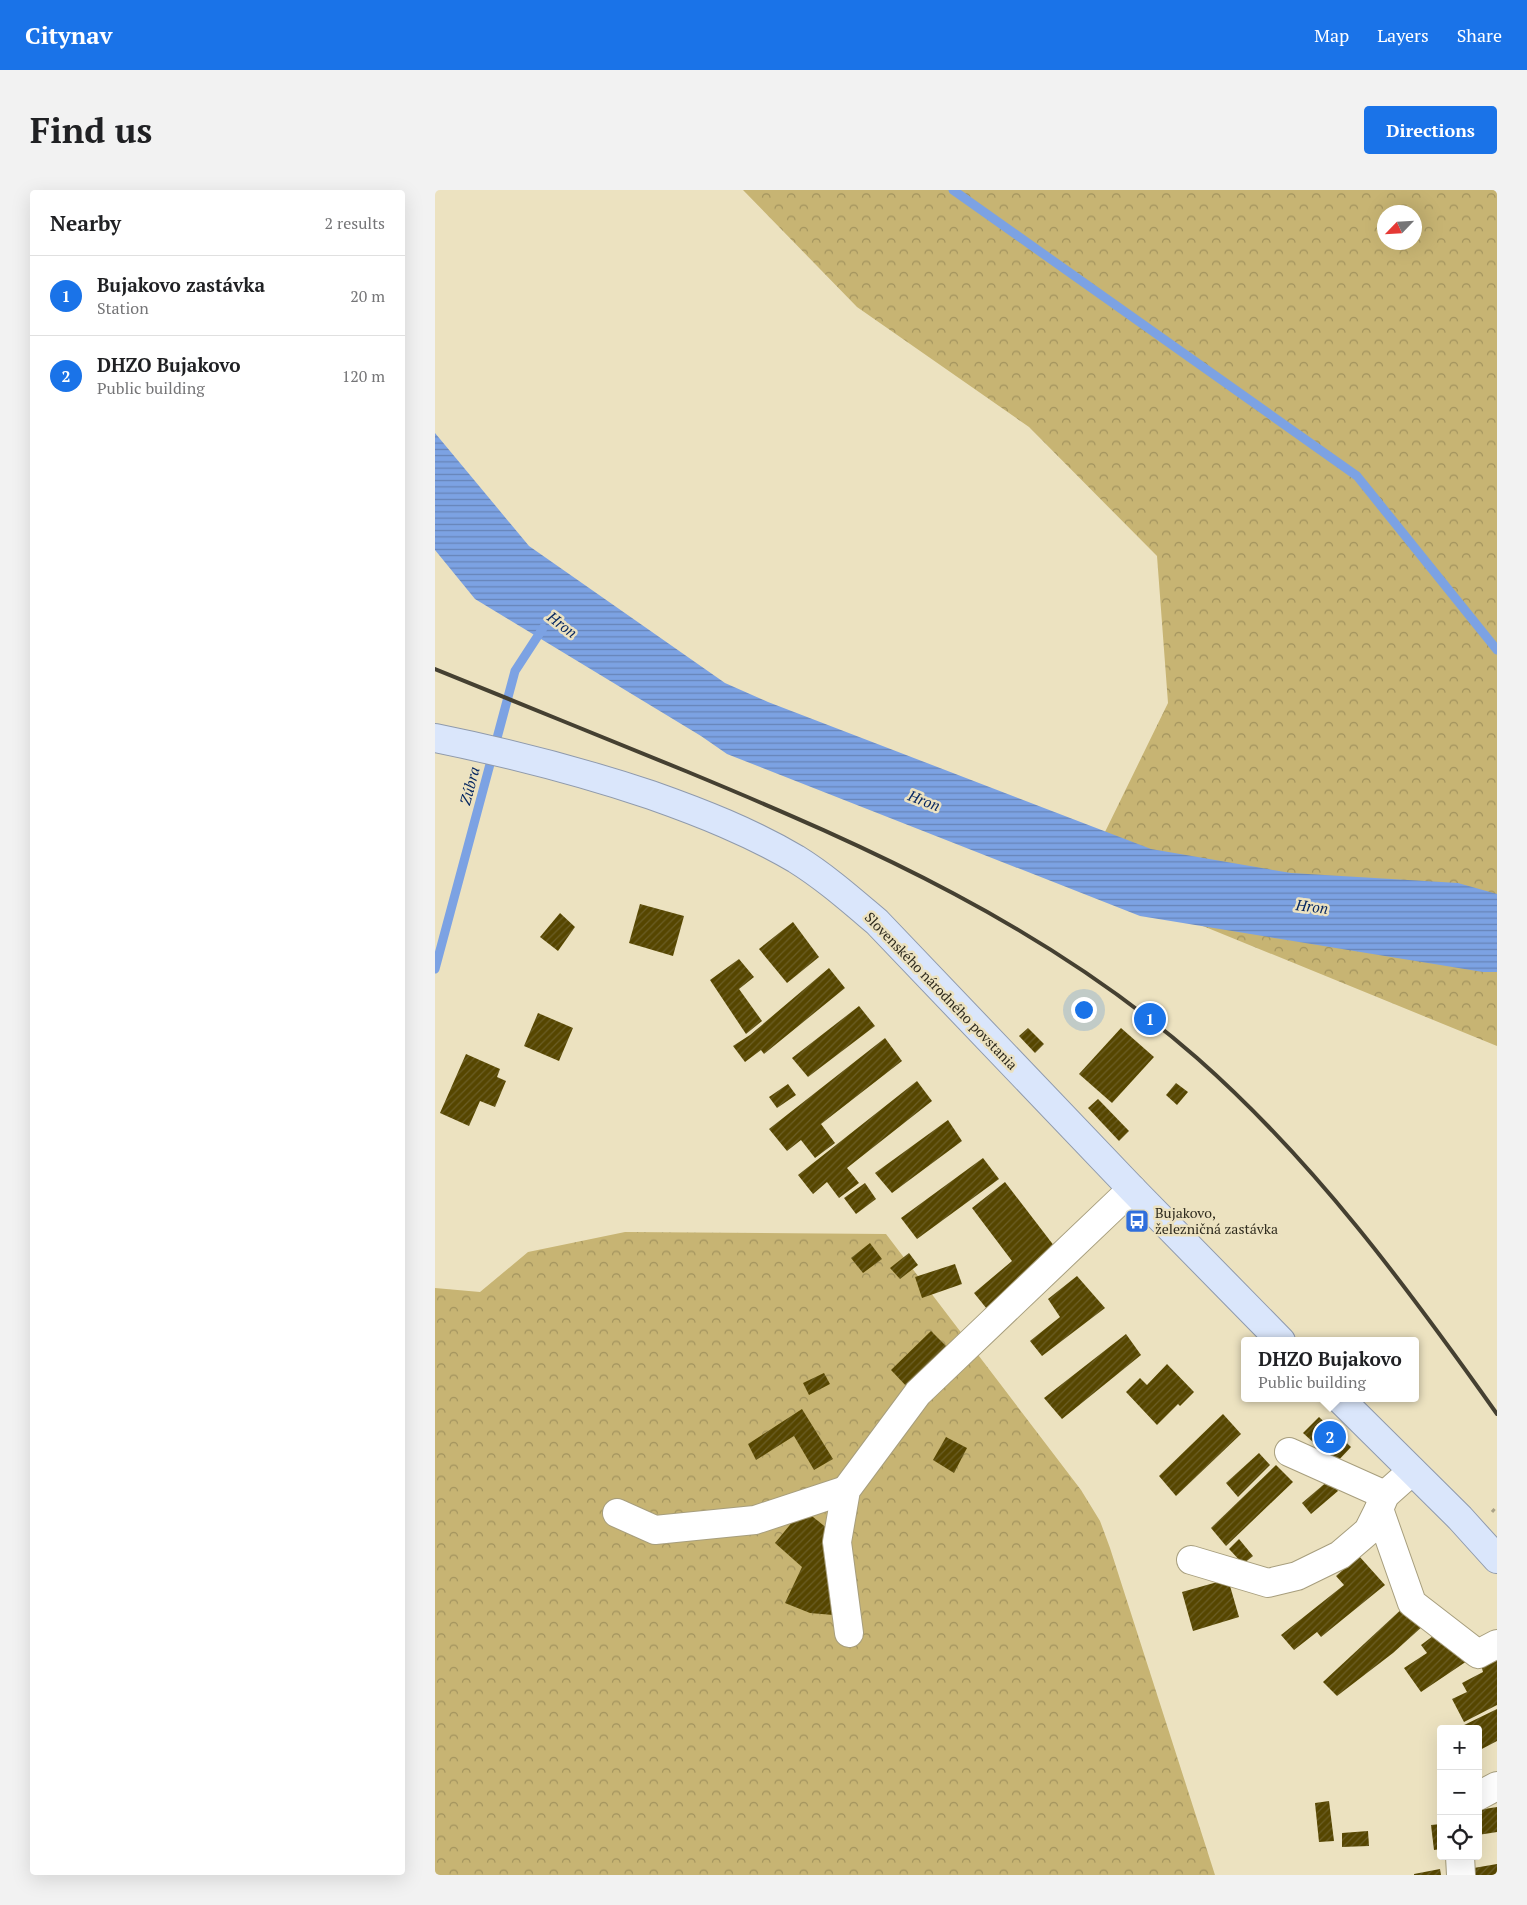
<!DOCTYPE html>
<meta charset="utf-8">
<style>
:root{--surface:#fff;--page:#f2f2f2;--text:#202124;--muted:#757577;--line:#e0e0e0;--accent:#1a73e8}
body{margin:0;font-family:"PT Serif",serif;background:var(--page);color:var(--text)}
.controls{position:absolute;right:15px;bottom:15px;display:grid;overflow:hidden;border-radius:5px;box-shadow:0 5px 20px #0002}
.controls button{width:45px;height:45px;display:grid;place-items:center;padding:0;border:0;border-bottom:1px solid var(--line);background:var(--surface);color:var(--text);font:25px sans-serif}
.compass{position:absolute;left:942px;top:15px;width:45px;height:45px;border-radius:50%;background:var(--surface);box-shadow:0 5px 20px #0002;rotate:245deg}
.you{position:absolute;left:648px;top:819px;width:18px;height:18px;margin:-12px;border:4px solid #fff;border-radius:50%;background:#1a73e8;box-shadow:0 0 0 8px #1a73e833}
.badge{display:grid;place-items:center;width:32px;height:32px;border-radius:50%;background:var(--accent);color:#fff;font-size:16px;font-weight:700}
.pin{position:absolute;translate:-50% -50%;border:2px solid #fff;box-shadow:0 1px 5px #0006}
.popup{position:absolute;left:806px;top:1147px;width:178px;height:65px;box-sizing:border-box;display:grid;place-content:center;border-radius:5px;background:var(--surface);filter:drop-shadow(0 1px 4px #0005);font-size:16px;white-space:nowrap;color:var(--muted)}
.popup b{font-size:19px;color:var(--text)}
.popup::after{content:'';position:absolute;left:50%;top:100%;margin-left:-10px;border:10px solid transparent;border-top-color:var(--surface)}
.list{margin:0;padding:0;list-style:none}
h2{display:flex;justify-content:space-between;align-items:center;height:65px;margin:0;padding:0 20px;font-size:21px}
h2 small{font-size:16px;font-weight:400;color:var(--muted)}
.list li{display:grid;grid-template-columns:32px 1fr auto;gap:15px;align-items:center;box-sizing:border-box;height:80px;padding:0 20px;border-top:1px solid var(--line)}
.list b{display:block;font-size:19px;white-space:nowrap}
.list p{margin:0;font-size:16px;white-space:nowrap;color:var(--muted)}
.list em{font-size:16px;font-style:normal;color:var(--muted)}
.icon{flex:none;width:28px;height:28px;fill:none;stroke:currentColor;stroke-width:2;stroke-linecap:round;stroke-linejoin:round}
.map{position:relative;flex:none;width:1062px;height:1685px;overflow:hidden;border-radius:5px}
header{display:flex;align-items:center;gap:30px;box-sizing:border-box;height:70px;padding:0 25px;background:var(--accent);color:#fff}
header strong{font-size:24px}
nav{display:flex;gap:28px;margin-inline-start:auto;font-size:18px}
.intro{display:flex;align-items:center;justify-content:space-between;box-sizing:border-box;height:120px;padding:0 30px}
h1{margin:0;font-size:35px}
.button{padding:12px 22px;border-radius:5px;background:var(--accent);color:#fff;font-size:18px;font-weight:700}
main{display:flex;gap:30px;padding:0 30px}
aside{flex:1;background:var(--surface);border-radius:5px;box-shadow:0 5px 20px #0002}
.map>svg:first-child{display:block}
</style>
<header>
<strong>Citynav</strong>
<nav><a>Map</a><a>Layers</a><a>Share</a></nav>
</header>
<div class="intro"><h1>Find us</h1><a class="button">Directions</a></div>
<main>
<aside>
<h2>Nearby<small>2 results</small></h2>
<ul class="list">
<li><span class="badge">1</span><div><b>Bujakovo zastávka</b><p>Station</p></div><em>20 m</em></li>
<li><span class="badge">2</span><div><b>DHZO Bujakovo</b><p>Public building</p></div><em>120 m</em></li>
</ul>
</aside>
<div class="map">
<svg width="1062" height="1685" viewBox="0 0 1062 1685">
<defs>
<pattern id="forest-crowns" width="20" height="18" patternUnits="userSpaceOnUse" patternTransform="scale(1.25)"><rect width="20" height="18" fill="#c7b473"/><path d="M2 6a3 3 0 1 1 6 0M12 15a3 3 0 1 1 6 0" fill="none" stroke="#a2935e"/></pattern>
<pattern id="water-rules" width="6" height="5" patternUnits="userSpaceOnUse" patternTransform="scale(1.25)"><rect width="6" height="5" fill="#7ca2e3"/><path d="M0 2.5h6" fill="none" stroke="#6684b7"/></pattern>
<pattern id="building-hatch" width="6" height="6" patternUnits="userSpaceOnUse" patternTransform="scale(1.25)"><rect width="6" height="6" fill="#564600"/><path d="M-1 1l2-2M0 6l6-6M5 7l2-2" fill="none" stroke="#6b5e26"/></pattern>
</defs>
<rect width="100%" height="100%" fill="#ece2c0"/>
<g fill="url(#forest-crowns)" fill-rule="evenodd">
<path d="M 308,0 L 1062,0 L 1062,856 L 648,687 L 733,513 L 722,366 L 594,237 L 422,117 ZM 949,22 L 979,22 L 979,52 L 949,52 Z"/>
<polygon points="190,1042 451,1044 646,1300 665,1331 675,1358 780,1685 0,1685 0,1098 45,1102 93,1062"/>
</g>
<polygon fill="url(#water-rules)" points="0,243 94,356 290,493 333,512 716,659 856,683 1023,693 1062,704 1062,782 1048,782 705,726 292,564 266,546 40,409 0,360"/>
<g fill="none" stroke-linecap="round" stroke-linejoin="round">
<g stroke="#7ca2e3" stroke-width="9">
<polyline points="518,0 922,286 1062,460"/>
<polyline points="0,779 80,481 108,438"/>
</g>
</g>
<g fill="url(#building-hatch)">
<polygon points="205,714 249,726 238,766 194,753"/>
<polygon points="125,723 140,737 123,761 105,747"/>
<polygon points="358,732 384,767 352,793 324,759"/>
<polygon points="304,769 319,787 304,799 327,831 311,844 275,790"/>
<polygon points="394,778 410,798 329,864 326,860 310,872 298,856 315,845"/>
<polygon points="424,816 440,836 373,887 357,868"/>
<polygon points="103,823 138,838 124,871 89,856"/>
<polygon points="593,838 609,854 600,863 584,846"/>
<polygon points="686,838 719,867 677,913 644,884"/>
<polygon points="450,848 467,871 386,934 400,953 380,968 366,950 352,961 334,939"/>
<polygon points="31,864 65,879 62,887 71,891 60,917 45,911 34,936 5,923"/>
<polygon points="482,891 497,911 412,978 424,993 404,1008 392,992 378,1004 363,985"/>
<polygon points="741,893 753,902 742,915 731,905"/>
<polygon points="353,894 361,905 342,918 334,907"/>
<polygon points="663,909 694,941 684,951 653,918"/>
<polygon points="513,930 527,951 457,1003 440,983"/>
<polygon points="548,968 564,989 482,1049 466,1028"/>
<polygon points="570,992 623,1061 556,1124 539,1103 577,1071 537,1018"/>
<polygon points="430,993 441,1009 421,1024 409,1008"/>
<polygon points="435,1053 447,1069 428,1083 416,1068"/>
<polygon points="474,1063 483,1075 465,1089 455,1078"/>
<polygon points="520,1074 527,1094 487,1108 480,1087"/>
<polygon points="642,1086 670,1118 607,1166 595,1151 625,1127 613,1109"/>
<polygon points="496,1141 515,1160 474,1199 456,1180"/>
<polygon points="691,1144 706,1165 627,1229 609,1208"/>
<polygon points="732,1174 759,1202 745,1216 743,1214 722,1235 691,1202 705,1188 712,1195"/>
<polygon points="389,1183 395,1194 374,1205 368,1193"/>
<polygon points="367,1219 398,1269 379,1280 359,1246 321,1270 313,1254"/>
<polygon points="788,1224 806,1244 741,1306 724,1286"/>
<polygon points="884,1227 916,1257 901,1273 868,1243"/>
<polygon points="511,1247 532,1258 519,1283 498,1270"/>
<polygon points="824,1263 835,1275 803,1307 791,1293"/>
<polygon points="841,1275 858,1292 791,1356 776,1338"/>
<polygon points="894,1290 903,1301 876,1324 867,1313"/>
<polygon points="368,1319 398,1343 398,1425 375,1423 350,1413 367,1377 340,1353"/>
<polygon points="804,1349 818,1366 808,1374 794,1359"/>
<polygon points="924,1366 950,1395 886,1447 882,1442 859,1460 846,1445 909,1395 901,1386"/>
<polygon points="793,1389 804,1427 758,1441 747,1402"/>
<polygon points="971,1415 989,1435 958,1463 902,1506 888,1492"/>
<polygon points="1006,1440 1032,1471 986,1502 969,1478 992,1463 986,1455"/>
<polygon points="1062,1466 1062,1515 1029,1532 1017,1509 1032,1502 1027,1493 1048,1482 1046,1475"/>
<polygon points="1062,1519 1062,1551 1043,1561 1043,1539 1026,1539 1025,1537"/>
<polygon points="894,1611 899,1651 884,1652 880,1613"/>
<polygon points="1062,1617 1062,1642 1043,1645 1043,1620"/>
<polygon points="1006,1634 1006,1659 999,1660 996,1635"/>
<polygon points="933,1641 934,1656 907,1657 907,1643"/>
<polygon points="1062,1674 1062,1685 1034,1685 1033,1679"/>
<polygon points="1005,1679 1006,1685 979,1685 979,1684"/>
</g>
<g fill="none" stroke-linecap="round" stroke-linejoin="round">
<g stroke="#a79e7d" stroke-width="30">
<g id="minor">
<polyline points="854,1262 950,1305"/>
<polyline points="977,1281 950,1305 944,1319 977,1413 1043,1464 1062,1454"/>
<polyline points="182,1323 220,1340 320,1330 411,1300"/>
<polyline points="756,1370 833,1393 862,1386 905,1365 933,1341 944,1319"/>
<polyline points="414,1443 402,1352 411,1300 483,1203 697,999"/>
<polyline points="1043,1606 1062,1596"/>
<polyline points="1025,1666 1026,1685"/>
</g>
</g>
<g stroke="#8f9aac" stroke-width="30">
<g id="major">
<path d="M 0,548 C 74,563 144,581 216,605 C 267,623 315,642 361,669 C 390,687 416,710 442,732 L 697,999 L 846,1151"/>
<polyline points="904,1208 1025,1328 1062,1369"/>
</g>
</g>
<polyline stroke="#aaa287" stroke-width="3" stroke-dasharray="4 4" stroke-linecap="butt" points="1057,1322 1062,1316"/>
<use href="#minor" stroke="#fff" stroke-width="28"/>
<use href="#major" stroke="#dae6fb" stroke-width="28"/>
<path stroke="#454031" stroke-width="4" d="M 0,479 C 84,513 169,548 253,582 C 436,658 611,736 762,868 C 879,971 972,1097 1062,1224"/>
</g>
<defs>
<g id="bus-square" transform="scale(1.25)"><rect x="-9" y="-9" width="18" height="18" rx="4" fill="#2f6edc" stroke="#ece2c0"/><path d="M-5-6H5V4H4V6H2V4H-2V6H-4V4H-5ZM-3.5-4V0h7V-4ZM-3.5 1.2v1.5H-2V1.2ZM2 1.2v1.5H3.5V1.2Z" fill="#fff"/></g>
</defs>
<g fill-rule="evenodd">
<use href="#bus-square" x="702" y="1031"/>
</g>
<g text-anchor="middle" stroke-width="5" stroke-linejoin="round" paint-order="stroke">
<g font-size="14" fill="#2f2b1e" stroke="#ece2c0">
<text transform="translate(506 801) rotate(46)" y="5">Slovenského národného povstania</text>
</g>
<g font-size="14" fill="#2f2b1e" stroke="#ece2c0" text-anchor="start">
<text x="720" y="1028">Bujakovo,<tspan x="720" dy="16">železničná zastávka</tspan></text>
</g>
<g font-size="15" font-style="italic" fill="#072861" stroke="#ece2c0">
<text transform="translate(127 435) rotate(37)" y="5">Hron</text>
<text transform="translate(35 596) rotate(-75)" y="5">Zúbra</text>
<text transform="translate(489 611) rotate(21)" y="5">Hron</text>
<text transform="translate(877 717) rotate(7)" y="5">Hron</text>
</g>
</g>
</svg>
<div class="controls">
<button>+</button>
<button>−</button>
<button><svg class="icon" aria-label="locate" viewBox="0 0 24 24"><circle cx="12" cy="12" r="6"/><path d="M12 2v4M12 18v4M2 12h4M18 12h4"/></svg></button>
</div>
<svg class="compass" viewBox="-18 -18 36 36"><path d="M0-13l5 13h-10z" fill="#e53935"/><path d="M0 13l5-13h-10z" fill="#757577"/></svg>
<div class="you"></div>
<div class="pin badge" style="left:715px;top:829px">1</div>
<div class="pin badge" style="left:895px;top:1247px">2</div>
<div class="popup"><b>DHZO Bujakovo</b>Public building</div>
</div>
</main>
